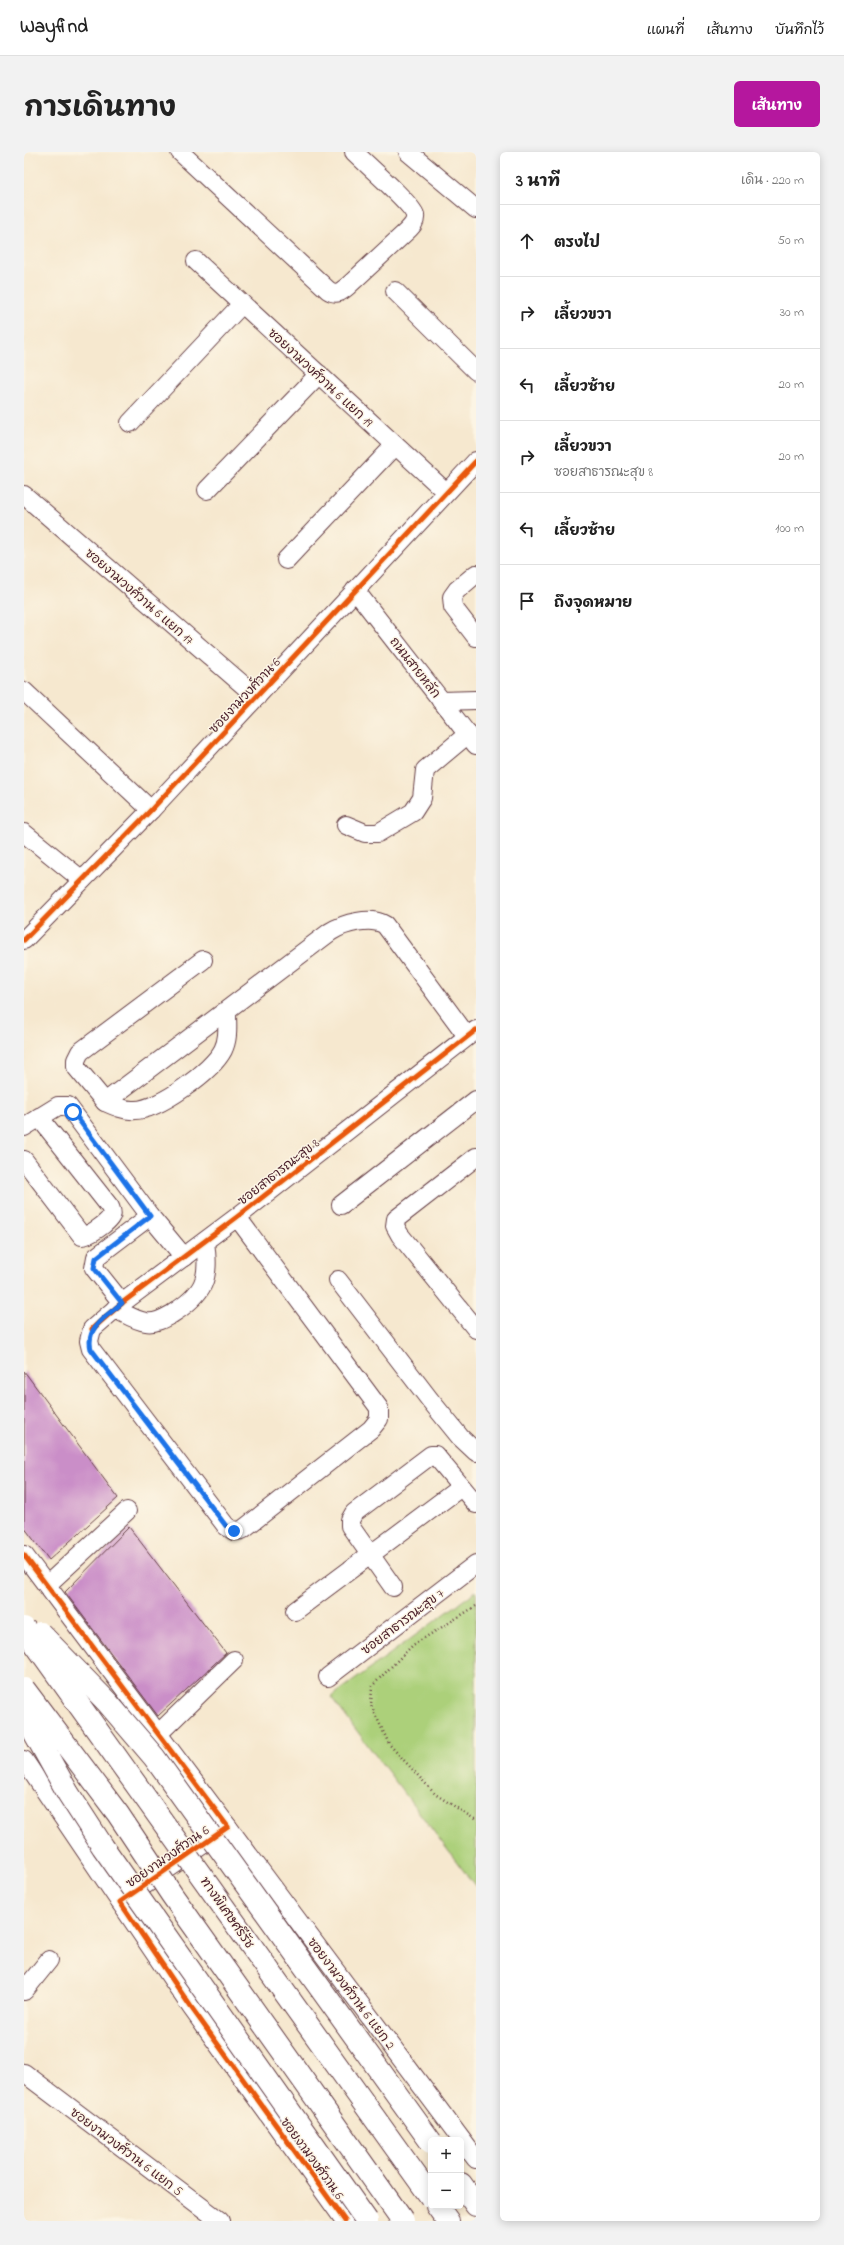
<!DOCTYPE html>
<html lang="th">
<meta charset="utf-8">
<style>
:root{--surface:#fff;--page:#f2f2f2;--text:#222;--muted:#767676;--line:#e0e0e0;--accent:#b5179e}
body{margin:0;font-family:"Indie Flower","Playpen Sans Thai",sans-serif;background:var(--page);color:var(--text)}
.controls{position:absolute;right:12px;bottom:12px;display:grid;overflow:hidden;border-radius:6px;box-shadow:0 2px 10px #0003}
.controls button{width:36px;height:36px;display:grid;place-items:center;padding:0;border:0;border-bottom:1px solid var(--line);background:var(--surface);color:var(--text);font:20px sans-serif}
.stop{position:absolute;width:12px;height:12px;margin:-9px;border:3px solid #1a73e8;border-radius:50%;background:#fff}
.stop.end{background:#1a73e8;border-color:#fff;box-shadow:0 1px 4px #0008}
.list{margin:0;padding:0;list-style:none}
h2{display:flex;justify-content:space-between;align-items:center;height:52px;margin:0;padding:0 16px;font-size:17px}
h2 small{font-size:13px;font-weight:400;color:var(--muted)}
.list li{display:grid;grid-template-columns:26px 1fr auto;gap:12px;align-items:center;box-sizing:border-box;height:72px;padding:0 16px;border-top:1px solid var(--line)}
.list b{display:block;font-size:15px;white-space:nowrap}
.list p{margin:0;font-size:13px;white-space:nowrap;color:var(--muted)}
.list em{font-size:13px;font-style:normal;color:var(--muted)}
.icon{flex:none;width:22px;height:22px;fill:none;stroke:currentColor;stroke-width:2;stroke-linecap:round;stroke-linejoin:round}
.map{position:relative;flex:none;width:452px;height:2069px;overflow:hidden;border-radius:6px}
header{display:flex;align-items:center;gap:24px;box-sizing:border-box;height:56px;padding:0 20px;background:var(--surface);border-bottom:1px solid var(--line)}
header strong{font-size:19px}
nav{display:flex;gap:22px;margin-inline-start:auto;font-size:14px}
.intro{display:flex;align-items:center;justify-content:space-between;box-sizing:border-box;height:96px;padding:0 24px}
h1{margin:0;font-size:28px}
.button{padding:10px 18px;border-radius:6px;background:var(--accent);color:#fff;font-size:14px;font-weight:700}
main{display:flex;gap:24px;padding:0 24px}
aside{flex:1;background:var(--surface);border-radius:6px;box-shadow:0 2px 10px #0003}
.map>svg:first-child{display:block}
</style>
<header>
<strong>Wayfind</strong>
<nav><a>แผนที่</a><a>เส้นทาง</a><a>บันทึกไว้</a></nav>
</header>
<div class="intro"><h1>การเดินทาง</h1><a class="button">เส้นทาง</a></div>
<main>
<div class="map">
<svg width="452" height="2069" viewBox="0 0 452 2069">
<rect width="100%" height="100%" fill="#fcf5e5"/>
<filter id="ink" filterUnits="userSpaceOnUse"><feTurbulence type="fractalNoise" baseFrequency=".025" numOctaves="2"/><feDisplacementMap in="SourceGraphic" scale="8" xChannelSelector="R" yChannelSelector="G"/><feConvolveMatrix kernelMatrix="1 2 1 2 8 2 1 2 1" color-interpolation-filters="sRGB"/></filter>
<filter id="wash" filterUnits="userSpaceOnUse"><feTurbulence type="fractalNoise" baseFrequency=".012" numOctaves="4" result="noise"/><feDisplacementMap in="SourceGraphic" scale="16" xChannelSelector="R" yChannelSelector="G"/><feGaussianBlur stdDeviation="0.9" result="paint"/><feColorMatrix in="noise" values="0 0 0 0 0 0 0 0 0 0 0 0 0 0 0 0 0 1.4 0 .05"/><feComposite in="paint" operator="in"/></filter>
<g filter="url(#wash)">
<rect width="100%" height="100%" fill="#f6e8cf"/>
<polygon fill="#acd07a" stroke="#7b7852" points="452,1439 452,1735 307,1545"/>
<g id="blocks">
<g fill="#ca8ec8">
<polygon points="0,1219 94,1346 25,1408 0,1375"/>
<polygon points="105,1375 202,1501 134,1564 41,1440"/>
</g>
</g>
</g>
<g filter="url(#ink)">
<use href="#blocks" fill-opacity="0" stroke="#643d44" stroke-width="1"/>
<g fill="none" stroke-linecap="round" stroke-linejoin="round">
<g stroke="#643d44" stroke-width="20">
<g id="minor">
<path d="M 156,0 L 304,138 C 313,144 318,139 325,133 L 383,79 C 388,74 392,70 391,63 C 388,52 341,11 330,0"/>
<polyline points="384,0 452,57"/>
<polyline points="172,109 422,340"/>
<polyline points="371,139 452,219"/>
<polyline points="106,271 218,152"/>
<polyline points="183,338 295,222"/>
<polyline points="0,343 233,545"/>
<polyline points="262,408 371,293"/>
<polyline points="452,422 433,438 428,445 429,455 452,485"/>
<polyline points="331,438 452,593"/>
<polyline points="0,539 127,658"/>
<polyline points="417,549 452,548"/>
<polyline points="322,673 341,681 354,681 389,660 398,646 401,618 444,582"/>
<polyline points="0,681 58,728"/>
<polyline points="0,788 127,658 452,309"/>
<path d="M 179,808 L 56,900 L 52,908 L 52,915 L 81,950 L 306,780 C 320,771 347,764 361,773 L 443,884"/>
<path d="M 81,950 C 90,954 101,959 111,958 C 135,958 188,919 199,898 C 205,886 203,873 203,859"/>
<polyline points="0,975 34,954 44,954 126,1064 72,1105 70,1116 98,1151"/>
<polyline points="452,1005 372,1067 371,1074 376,1083 452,1177"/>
<path d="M 0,1008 L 58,1084 C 65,1084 84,1071 87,1064 C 89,1061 87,1058 86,1055 L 15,965"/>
<polyline points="317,1053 452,948"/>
<polyline points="126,1064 160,1105"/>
<polyline points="213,1065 355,1256 355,1267 347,1277 218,1378 210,1379 202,1374 67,1197 65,1189 68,1177 98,1151 213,1065 452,878"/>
<polyline points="314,1128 406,1248 436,1285 452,1300"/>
<path d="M 91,1157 C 100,1161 112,1169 122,1170 C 131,1172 141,1166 148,1162 C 181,1141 186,1127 181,1090"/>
<polyline points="0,1403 204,1675 96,1750 167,1855 321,2069"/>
<polyline points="23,1433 103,1359"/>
<polyline points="369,1435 326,1374 326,1368 330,1361 407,1303 411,1303 452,1352"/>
<polyline points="271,1459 437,1335"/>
<polyline points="304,1525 452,1412"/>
<polyline points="134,1582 210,1508"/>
<polyline points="0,1608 96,1750"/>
<polyline points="204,1675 452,2007"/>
<polyline points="0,1839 25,1808"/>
<polyline points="0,1921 196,2069"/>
</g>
</g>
<g stroke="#643d44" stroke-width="24">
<g id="highway">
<polyline points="437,2032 452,2053"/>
<polyline points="413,2054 424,2069"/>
</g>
</g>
<polyline stroke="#643d44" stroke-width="2.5" stroke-dasharray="1 3" stroke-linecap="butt" points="452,1454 389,1493 348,1534 347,1553 365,1592 411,1642 452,1668"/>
<use href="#minor" stroke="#fff" stroke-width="18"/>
<use href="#highway" stroke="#fff" stroke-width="22"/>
<g stroke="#643d44" stroke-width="24" stroke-linecap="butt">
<g id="highway-bridge">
<polyline points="0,1476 407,2045"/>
<polyline points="16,1481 83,1550 130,1605 407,1990"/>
<polyline points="0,1537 94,1662 148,1743 379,2069"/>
<polyline points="0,1562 44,1641 79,1695 343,2069"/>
</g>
</g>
<use href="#highway-bridge" stroke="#fff" stroke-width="22"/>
<g stroke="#fcf5e5" stroke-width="8">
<g id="cycleway">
<polyline points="0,788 127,658 452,309"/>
<polyline points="68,1177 98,1151 213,1065 452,878"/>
<polyline points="0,1403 204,1675 96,1750 167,1855 321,2069"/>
</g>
</g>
<use href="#cycleway" stroke="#e8590c" stroke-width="5"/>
</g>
</g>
<g fill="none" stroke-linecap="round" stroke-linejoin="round" filter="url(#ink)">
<path stroke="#1a73e8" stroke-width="5" d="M 49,960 L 126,1064 L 72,1106 L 70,1116 L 98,1151 C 84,1163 61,1175 67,1197 L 202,1374 L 210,1379"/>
</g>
<g text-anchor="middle" stroke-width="3" stroke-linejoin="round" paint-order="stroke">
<g font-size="13" fill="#4a1f2b" stroke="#fcf5e5">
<text transform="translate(297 225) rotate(43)" y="5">ซอยงามวงศ์วาน 6 แยก 19</text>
<text transform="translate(116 444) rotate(41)" y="5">ซอยงามวงศ์วาน 6 แยก 17</text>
<text transform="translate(392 515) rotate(52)" y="5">ถนนสายหลัก</text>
<text transform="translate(220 543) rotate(-47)" y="5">ซอยงามวงศ์วาน 6</text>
<text transform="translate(254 1019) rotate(-38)" y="5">ซอยสาธารณะสุข 8</text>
<text transform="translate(378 1469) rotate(-37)" y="5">ซอยสาธารณะสุข 7</text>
<text transform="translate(143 1704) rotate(-35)" y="5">ซอยงามวงศ์วาน 6</text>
<text transform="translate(204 1760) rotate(55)" y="5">ทางพิเศษศรีรัช</text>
<text transform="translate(328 1841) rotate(53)" y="5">ซอยงามวงศ์วาน 6 แยก 2</text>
<text transform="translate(103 1999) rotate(37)" y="5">ซอยงามวงศ์วาน 6 แยก 5</text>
<text transform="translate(289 2006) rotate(54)" y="5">ซอยงามวงศ์วาน 6</text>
</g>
</g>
</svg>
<div class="controls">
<button>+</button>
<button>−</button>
</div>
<div class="stop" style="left:49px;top:960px"></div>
<div class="stop end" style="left:210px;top:1379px"></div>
</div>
<aside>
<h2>3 นาที<small>เดิน · 220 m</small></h2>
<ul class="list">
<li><svg class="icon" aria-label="ahead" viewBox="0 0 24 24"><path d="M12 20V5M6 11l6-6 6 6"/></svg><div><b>ตรงไป</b></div><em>50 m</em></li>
<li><svg class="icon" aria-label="right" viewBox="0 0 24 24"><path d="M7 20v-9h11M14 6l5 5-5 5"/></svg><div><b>เลี้ยวขวา</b></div><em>30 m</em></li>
<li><svg class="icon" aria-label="left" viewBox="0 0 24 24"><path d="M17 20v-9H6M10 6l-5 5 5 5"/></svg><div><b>เลี้ยวซ้าย</b></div><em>20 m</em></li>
<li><svg class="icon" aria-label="right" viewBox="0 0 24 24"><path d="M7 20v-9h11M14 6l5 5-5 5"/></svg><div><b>เลี้ยวขวา</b><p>ซอยสาธารณะสุข 8</p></div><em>20 m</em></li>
<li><svg class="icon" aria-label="left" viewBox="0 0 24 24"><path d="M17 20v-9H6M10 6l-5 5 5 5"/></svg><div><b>เลี้ยวซ้าย</b></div><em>100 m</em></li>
<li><svg class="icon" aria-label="arrive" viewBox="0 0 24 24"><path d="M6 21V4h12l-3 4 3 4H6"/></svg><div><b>ถึงจุดหมาย</b></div></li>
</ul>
</aside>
</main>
